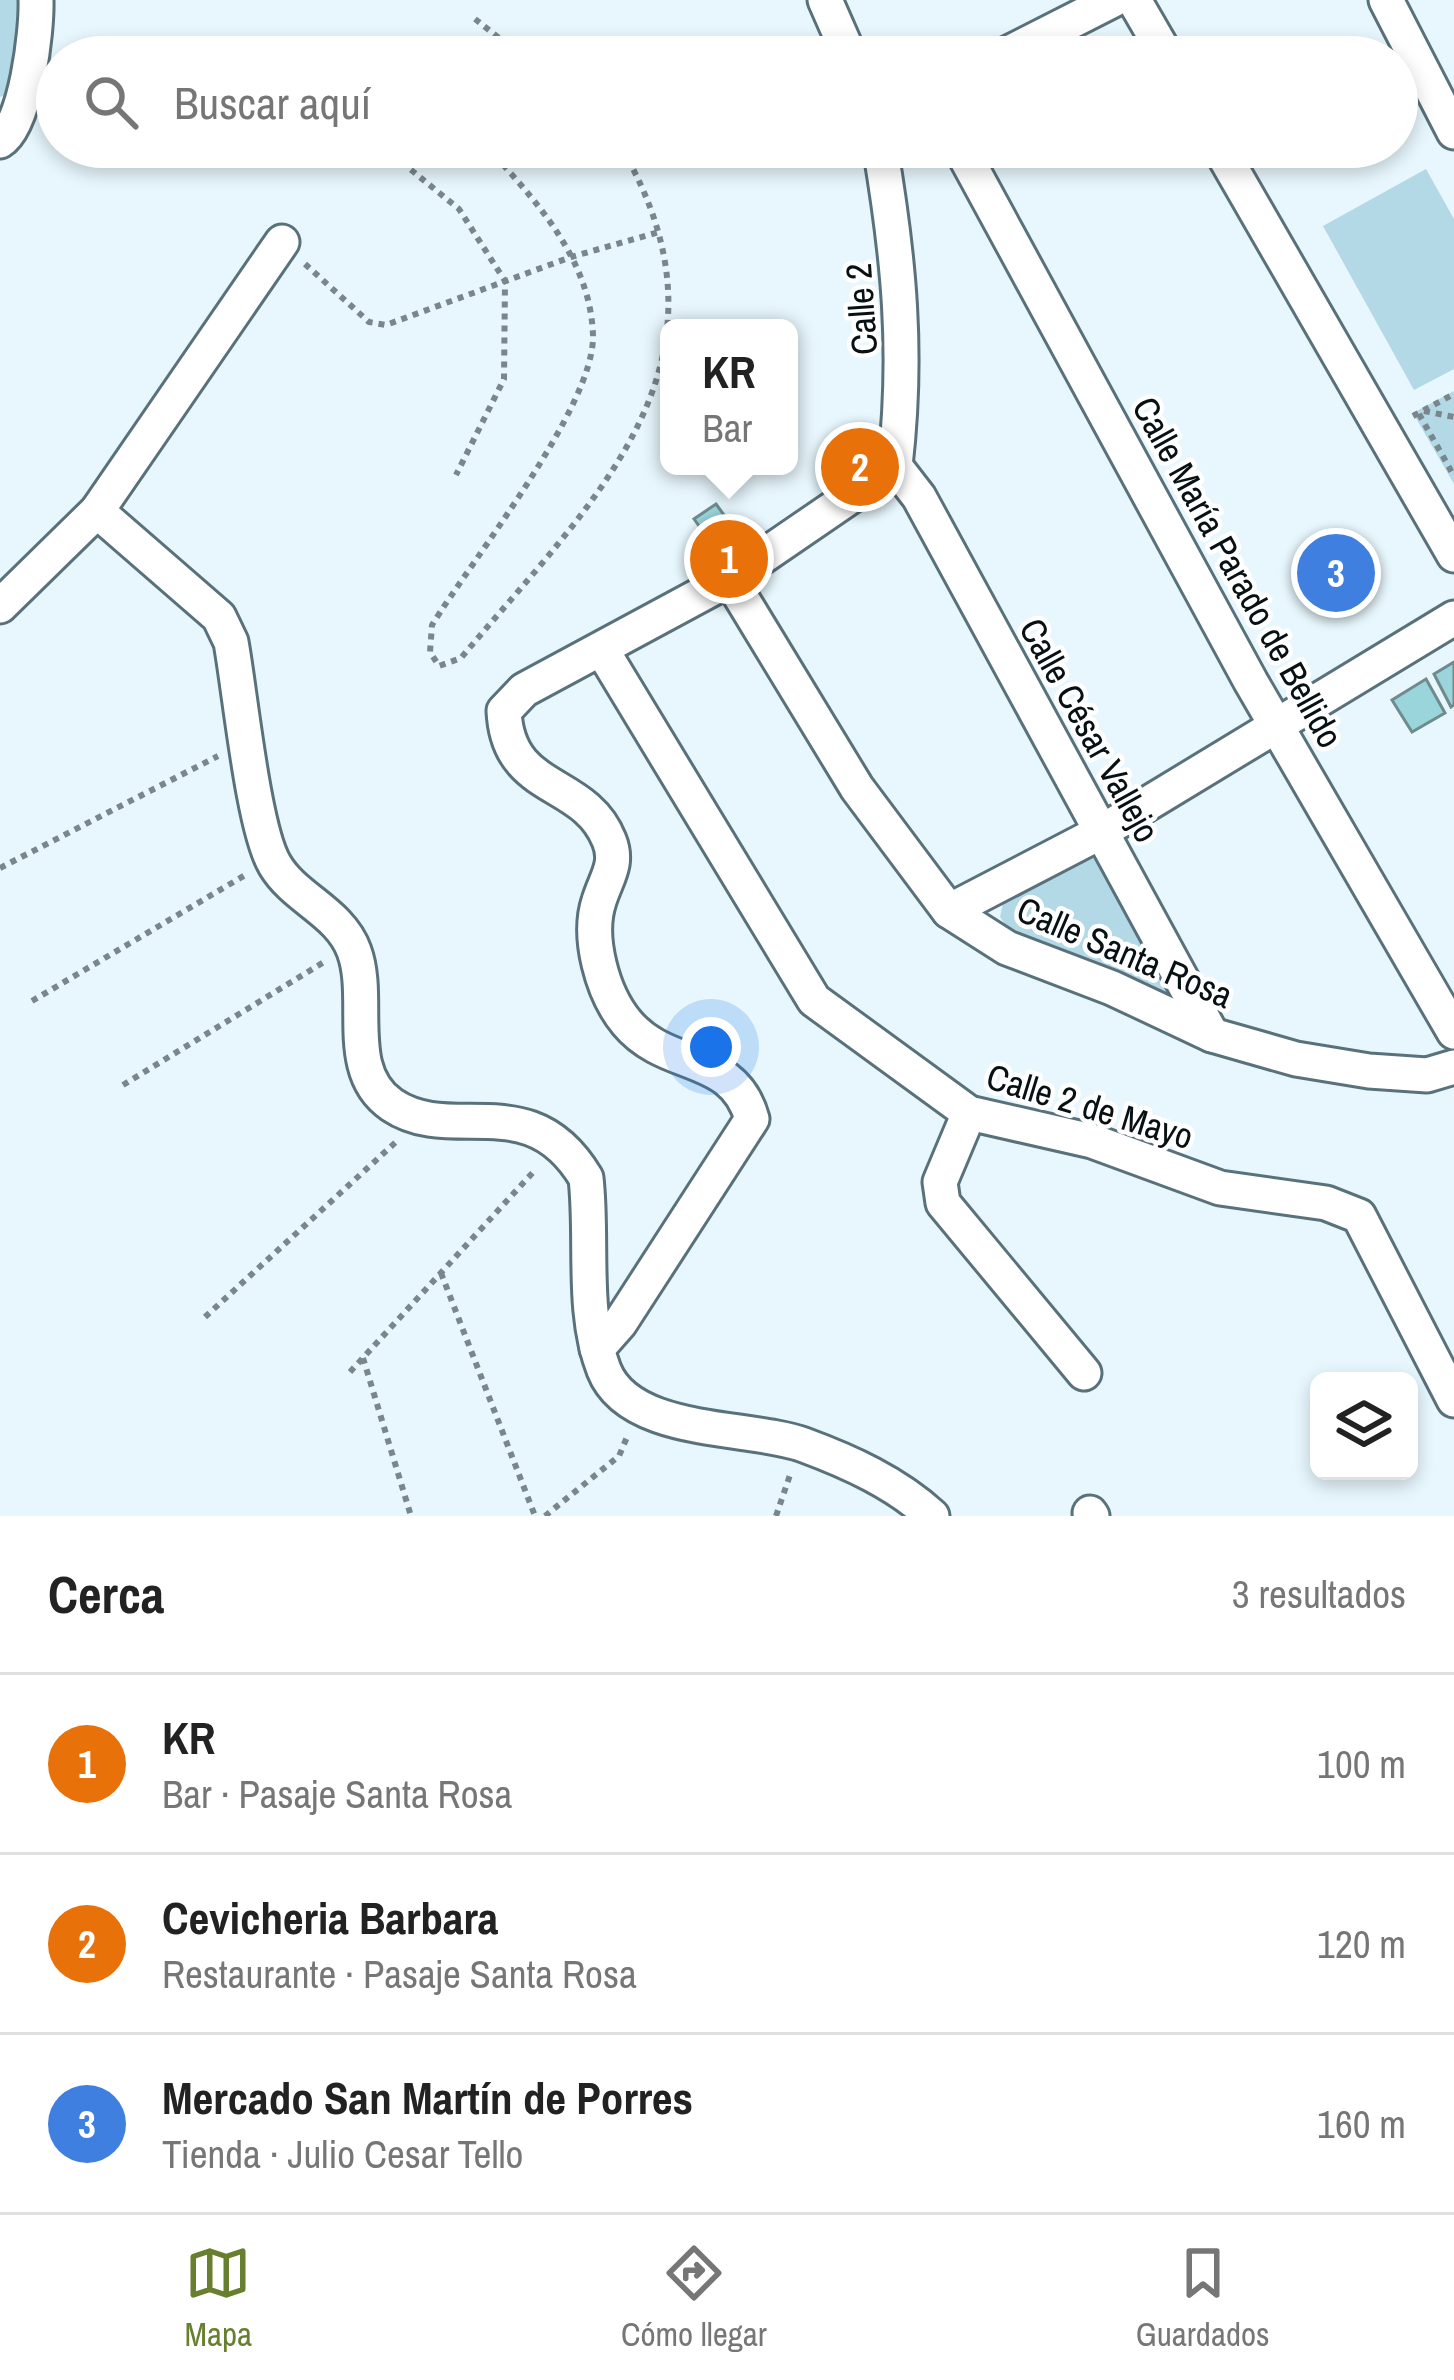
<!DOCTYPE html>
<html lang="es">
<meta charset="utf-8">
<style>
:root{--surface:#fff;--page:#f6f6f6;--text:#222;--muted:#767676;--line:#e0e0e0;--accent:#687f30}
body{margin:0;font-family:"Archivo Narrow",sans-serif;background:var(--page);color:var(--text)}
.controls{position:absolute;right:36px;bottom:36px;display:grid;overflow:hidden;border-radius:18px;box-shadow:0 6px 18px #0003}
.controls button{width:108px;height:108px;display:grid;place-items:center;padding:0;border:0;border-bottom:3px solid var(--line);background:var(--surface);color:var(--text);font:60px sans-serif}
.you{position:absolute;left:711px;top:1047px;width:42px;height:42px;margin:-30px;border:9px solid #fff;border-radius:50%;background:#1a73e8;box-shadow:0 0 0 18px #1a73e833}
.badge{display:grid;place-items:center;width:78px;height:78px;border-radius:50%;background:var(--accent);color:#fff;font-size:39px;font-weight:700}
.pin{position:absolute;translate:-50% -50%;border:6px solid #fff;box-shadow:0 3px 12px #0006}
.popup{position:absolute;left:660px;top:319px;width:138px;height:156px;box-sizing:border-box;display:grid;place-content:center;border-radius:18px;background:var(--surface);filter:drop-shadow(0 3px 9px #0005);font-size:39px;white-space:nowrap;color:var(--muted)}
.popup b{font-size:45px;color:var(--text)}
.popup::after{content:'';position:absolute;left:50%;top:100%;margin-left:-24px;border:24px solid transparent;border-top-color:var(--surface)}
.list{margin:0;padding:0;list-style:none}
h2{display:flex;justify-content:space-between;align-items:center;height:156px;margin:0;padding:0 48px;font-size:51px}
h2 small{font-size:39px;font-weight:400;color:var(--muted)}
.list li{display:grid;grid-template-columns:78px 1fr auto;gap:36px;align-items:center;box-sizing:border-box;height:180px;padding:0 48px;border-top:3px solid var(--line)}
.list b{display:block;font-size:45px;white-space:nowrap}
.list p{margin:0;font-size:39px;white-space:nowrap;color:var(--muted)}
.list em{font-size:39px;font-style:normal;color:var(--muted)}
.icon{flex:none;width:66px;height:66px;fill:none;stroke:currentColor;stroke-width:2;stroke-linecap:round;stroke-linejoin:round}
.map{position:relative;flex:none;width:1454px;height:1516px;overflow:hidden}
.search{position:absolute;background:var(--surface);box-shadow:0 6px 18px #0003;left:36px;right:36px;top:36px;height:132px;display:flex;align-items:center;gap:30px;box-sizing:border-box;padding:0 42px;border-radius:66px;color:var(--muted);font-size:45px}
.sheet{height:696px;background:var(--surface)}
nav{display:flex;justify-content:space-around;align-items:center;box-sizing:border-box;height:168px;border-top:3px solid var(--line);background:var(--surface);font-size:33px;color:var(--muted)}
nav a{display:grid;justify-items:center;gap:6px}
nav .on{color:var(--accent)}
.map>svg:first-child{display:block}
</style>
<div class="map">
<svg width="1454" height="1516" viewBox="0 0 1454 1516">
<rect width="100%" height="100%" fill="#e7f7fd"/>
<g fill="#b3d8e6">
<polygon points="0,0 22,0 9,93 0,97"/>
<polygon points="1426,169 1454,219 1454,369 1414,390 1323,226"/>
<polygon points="1454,391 1454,484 1413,413"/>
<polygon points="1091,849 1106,858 1171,983 1167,997 1009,930 1000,917 1005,894"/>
</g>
<g fill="#99d5db" stroke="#708b8d" stroke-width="3">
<polygon points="833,434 875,458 855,480 827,445"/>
<polygon points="716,504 751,552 729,568 694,519"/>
<polygon points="1454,662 1454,705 1451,707 1434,674"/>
<polygon points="1426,679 1445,713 1412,732 1392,700"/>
</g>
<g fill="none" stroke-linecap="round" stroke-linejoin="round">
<g stroke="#59717a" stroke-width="39">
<g id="minor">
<polyline points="825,0 850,57"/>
<polyline points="1134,0 1167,57"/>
<polyline points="1386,0 1454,132"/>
<polyline points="1001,57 1113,0"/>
<path d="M 0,141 C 26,125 37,31 36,0"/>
<path d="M 880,147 C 899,259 908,353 895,466"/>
<polyline points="960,147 1251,682 1454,1032"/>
<polyline points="1219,147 1454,555"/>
<polyline points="895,466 919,497 1212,1035"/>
<path d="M 97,511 L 219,617 L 231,642 C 240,691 253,829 275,865 C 295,899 340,912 354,951 C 372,999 342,1071 392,1105 C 453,1146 530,1084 586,1178 C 593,1240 581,1312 604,1370 C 630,1436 750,1425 804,1445 C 850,1462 896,1483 932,1516"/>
<polyline points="730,579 857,788 949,911 1007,948 1112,988 1212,1035 1296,1059 1369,1071 1427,1075 1454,1067"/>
<polyline points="0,606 97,511 282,242"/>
<polyline points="602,650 814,1000 969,1113 1092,1141 1220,1188 1326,1203 1359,1216 1454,1400"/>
<polyline points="949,911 1101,832 1454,618"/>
<polyline points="969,1113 940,1182 943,1203 1084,1373"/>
<path d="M 597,1349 L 620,1323 L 752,1119 C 734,1052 667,1071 627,1023 C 602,993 587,937 599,901 C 606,878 619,864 609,840 C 584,777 508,795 504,711 L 524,690 L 730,579 L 895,466"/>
<polyline points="1090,1513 1092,1516"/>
</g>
</g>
<g stroke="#79868b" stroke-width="6" stroke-dasharray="6 6" stroke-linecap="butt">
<polyline points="475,19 523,57"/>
<polyline points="383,147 459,209 505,281 504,379 456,475"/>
<path d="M 487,147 C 535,200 591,259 593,336 C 594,407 472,560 432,625 L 430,652 L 439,666 L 461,658 C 594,499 748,364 621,147"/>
<polyline points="305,264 369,322 386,325 571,257 659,232"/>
<polyline points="1424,411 1454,417"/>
<polyline points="1419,414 1454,476"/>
<polyline points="1413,416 1454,394"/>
<polyline points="0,868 218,756"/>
<polyline points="32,1001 247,874"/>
<polyline points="123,1085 324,962"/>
<polyline points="441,1273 535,1516"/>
<polyline points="205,1317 397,1141"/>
<polyline points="363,1358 411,1516"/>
<polyline points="350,1372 536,1169"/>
<polyline points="545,1516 619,1456 627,1437"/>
<polyline points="776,1516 790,1475"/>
</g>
<use href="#minor" stroke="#fff" stroke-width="33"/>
</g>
<g text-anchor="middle" stroke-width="9" stroke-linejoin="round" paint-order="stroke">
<g font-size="36" fill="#071013" stroke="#fff">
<text transform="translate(861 309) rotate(-94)" y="13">Calle 2</text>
<text transform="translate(1238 572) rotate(61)" y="13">Calle María Parado de Bellido</text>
<text transform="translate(1090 730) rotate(61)" y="13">Calle César Vallejo</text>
<text transform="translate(1125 952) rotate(23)" y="13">Calle Santa Rosa</text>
<text transform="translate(1090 1106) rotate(17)" y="13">Calle 2 de Mayo</text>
</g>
</g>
</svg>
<div class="controls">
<button><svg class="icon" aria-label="layers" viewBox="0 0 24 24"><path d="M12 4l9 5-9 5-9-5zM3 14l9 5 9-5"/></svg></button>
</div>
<div class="you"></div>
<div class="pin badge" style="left:729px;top:559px;background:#e8710a">1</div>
<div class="popup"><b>KR</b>Bar</div>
<div class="pin badge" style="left:860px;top:467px;background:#e8710a">2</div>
<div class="pin badge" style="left:1336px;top:573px;background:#3f7fe0">3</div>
<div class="search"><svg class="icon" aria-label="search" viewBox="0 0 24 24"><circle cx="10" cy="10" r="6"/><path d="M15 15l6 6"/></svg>Buscar aquí</div>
</div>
<section class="sheet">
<h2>Cerca<small>3 resultados</small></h2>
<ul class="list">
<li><span class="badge" style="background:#e8710a">1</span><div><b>KR</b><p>Bar · Pasaje Santa Rosa</p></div><em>100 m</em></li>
<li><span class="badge" style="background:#e8710a">2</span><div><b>Cevicheria Barbara</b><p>Restaurante · Pasaje Santa Rosa</p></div><em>120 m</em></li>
<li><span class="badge" style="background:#3f7fe0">3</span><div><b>Mercado San Martín de Porres</b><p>Tienda · Julio Cesar Tello</p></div><em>160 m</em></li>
</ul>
</section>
<nav>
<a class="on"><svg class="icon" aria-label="map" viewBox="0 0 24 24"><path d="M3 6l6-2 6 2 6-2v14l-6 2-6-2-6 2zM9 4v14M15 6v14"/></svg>Mapa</a>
<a><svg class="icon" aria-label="directions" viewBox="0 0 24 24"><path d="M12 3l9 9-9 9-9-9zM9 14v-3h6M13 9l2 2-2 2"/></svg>Cómo llegar</a>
<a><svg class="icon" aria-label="saved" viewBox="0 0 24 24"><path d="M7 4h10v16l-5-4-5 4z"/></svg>Guardados</a>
</nav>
